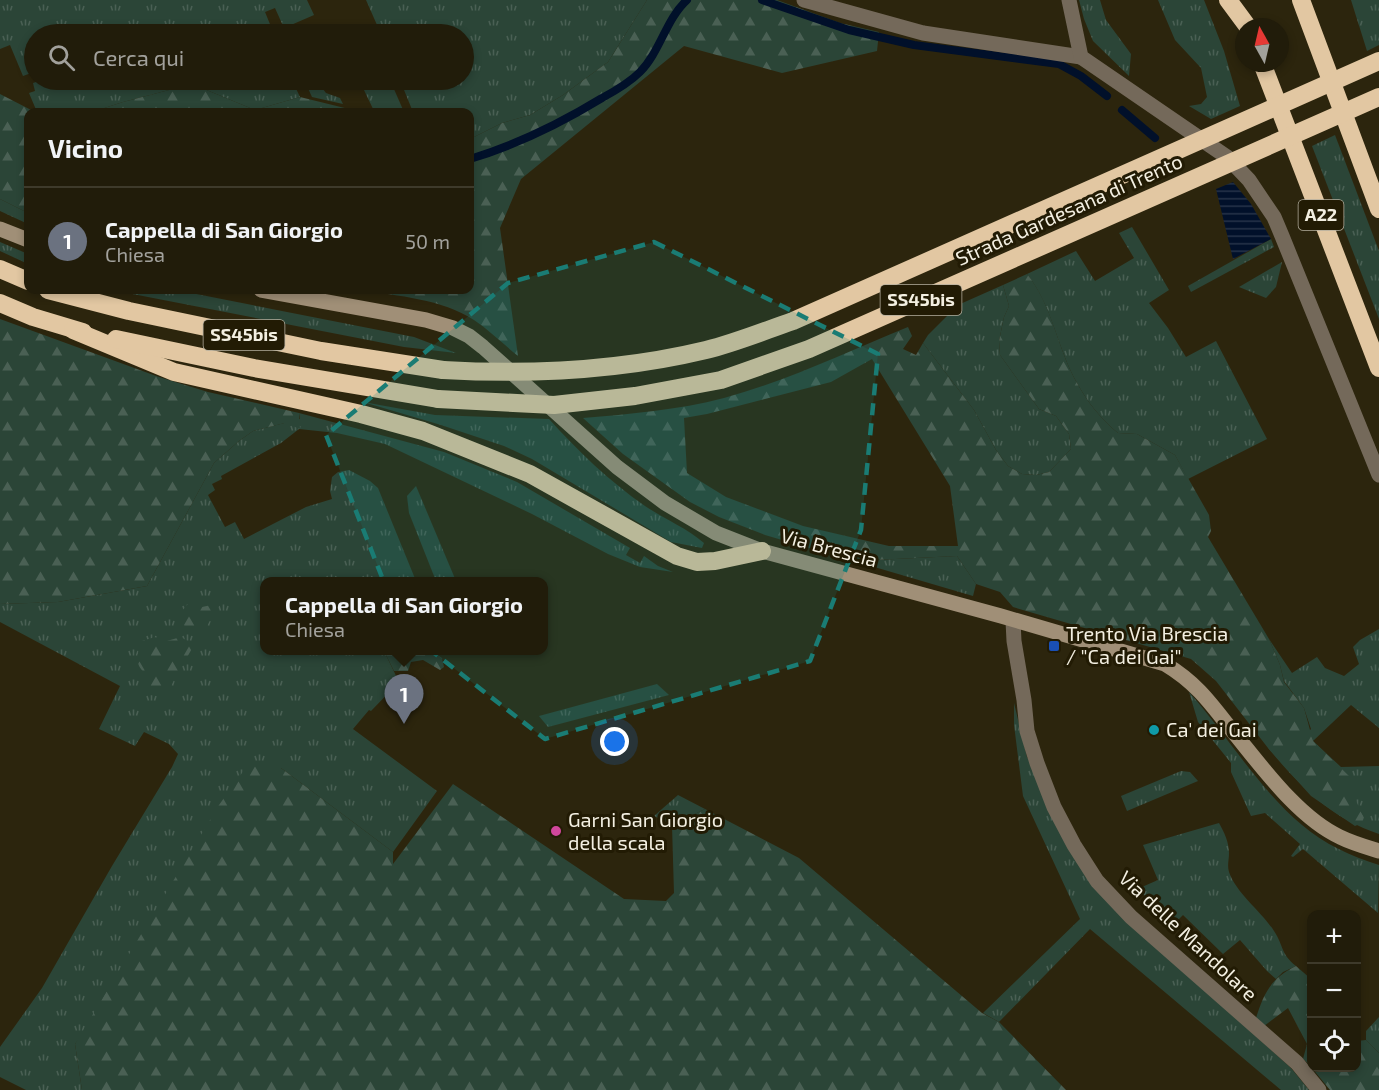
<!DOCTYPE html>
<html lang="it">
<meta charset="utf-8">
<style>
:root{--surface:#211c0a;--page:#292513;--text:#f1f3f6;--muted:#a2a19c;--line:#3e3a2b;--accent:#fe9b58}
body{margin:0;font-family:"Exo 2",sans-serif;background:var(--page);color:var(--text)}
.controls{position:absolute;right:18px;bottom:18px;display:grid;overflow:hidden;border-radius:12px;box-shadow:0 3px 9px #0003}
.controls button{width:54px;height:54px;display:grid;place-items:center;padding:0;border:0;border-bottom:2px solid var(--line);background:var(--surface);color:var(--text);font:30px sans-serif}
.compass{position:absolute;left:1235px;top:18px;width:54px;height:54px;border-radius:50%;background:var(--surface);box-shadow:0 3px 9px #0003;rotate:352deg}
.you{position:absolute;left:615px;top:742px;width:21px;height:21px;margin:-15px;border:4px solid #fff;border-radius:50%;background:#1a73e8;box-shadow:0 0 0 9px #1a73e833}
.badge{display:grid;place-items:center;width:39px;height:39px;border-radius:50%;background:var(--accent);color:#fff;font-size:20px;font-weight:700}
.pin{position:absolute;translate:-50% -50px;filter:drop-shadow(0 2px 3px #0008)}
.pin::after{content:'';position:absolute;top:32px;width:21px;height:18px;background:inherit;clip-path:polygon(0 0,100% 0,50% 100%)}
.popup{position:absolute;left:260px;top:577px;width:288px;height:78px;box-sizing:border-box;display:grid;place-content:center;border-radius:12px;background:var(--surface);filter:drop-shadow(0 2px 4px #0005);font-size:20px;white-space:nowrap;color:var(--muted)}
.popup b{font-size:22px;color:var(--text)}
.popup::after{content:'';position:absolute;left:50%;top:100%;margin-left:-12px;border:12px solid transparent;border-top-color:var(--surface)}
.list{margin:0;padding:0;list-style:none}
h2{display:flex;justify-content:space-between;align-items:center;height:78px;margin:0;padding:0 24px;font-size:26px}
h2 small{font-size:20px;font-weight:400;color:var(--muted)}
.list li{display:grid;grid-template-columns:39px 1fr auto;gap:18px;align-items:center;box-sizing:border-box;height:108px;padding:0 24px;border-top:2px solid var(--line)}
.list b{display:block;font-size:22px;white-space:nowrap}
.list p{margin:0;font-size:20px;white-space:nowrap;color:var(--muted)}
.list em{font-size:20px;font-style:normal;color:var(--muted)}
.icon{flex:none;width:33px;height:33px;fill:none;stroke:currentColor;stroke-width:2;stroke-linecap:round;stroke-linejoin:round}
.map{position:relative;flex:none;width:1379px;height:1090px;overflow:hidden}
.search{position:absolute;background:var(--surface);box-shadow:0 3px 9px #0003;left:24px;top:24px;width:450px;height:66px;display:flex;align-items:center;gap:15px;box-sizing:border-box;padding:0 21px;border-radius:33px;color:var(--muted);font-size:22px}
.panel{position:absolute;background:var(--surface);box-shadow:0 3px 9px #0003;left:24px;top:108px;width:450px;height:186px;border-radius:12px}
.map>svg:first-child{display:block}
</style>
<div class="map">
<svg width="1379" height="1090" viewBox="0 0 1379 1090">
<defs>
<pattern id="grass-tufts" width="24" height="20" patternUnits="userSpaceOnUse" patternTransform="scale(1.5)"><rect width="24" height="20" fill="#2b4537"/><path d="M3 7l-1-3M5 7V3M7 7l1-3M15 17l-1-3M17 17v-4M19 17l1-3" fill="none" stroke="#4a6054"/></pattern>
<pattern id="forest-firs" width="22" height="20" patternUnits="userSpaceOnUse" patternTransform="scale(1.5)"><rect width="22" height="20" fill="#2b4537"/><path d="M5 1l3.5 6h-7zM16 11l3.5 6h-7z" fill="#4a6054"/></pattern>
<pattern id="water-rules" width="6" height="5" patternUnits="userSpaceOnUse" patternTransform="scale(1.5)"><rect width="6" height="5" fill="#01102a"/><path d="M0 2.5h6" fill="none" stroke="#263349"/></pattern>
</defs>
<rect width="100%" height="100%" fill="#2c250d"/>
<g fill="url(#grass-tufts)">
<polygon points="0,0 307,0 314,15 284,28 275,8 265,12 274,34 34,34 34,72 23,76 10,45 0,49"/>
<polygon points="366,0 647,0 608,62 563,95 530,115 502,123 472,138 470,137 470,112 413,112 400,80 464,80 464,34 381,34"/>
<polygon points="1079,0 1100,0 1106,20 1131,54 1129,76 1093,41 1084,19"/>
<polygon points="1158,0 1204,0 1224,51 1240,106 1211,119 1189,106 1201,104 1207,97 1201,68 1175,40"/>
<polygon points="1351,0 1379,0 1379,45 1367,51"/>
<polygon points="42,80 292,80 300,97 255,110 192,84 123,102 92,112 37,112 29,93 35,91 33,83"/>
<polygon points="316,80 326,93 340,98 343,104 312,97 306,84"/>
<polygon points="372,80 390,80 404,112 374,111 364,90"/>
<polygon points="1335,135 1379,251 1379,319 1312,146"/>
<polygon points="0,199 28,213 28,224 0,211"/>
<path d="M 1132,227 L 1169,290 L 1149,303 L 1168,328 L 1186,357 L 1216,341 L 1267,439 L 1188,479 L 1175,455 L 1137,434 L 1118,433 C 1101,419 1088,403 1077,383 C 1057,348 1053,307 1027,274 L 1076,251 L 1095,281 L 1134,258 L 1119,233 Z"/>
<polygon points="1271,239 1274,247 1191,292 1188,286"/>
<polygon points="0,242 28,254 28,264 0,251"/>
<polygon points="1282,262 1276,287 1266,298 1239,287"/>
<polygon points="1003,285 1009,306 1004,317 999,341 1000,355 1039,409 1056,416 1069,434 1071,449 1049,472 1036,475 1022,474 1008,466 996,450 974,410 923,343 928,335 958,305"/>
<polygon points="112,290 176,290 414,337 456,353 404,347"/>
<path d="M 363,402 L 435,415 L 549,419 C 578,451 609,481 645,506 C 664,519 687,528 704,543 L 702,548 L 671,542 L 532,459 L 504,446 L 441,425 Z"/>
<polygon points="299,413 444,452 517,482 630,548 626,555 640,563 644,556 658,566 673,572 640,567 608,554 532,514 385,444 337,433 299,429 281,443 221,476 222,479 212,484 215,490 208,495 225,527 235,522 244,539 306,507 332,499 330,491 332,477 338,472 349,470 370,481 378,488 416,581 264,582 264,650 386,651 386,655 399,682 371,711 369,710 353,729 437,791 393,852 281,768 75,1044 82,1090 26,1090 0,1077 0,1047 42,988 112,866 172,767 178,754 169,744 144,732 135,746 99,729 120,686 0,622 0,604 58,602 147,586 214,463 239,441 253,431 300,419"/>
<polygon points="416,486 456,581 436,581 409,513 407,496"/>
<polygon points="957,556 976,584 973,596 854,561"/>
<path d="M 1379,629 L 1379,728 L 1351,705 L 1313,741 L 1341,767 L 1379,766 L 1379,834 C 1329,817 1301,787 1268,748 L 1286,755 L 1311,729 L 1304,708 L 1284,681 L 1280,665 L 1269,639 L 1292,673 L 1317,657 L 1325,668 L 1344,676 L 1359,664 L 1353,647 L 1360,640 Z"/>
<polygon points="657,684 669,695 548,727 539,716"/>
<path d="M 1189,692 C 1227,735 1258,788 1302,825 C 1324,844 1351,856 1379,865 L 1378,913 L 1303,849 L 1293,857 L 1291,856 L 1300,844 L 1265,813 L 1251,816 L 1231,772 L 1231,763 L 1198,722 Z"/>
<polygon points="1014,703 1027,757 1113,907 1291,1068 1309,1090 1281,1090 1090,929 999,1022 983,1013 1080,919 1023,796 1014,725"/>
<polygon points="1181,771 1190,772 1198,781 1127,811 1121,796"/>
<polygon points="678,795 705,809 672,825 654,816"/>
<path d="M 1219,823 C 1224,832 1229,842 1229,853 C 1229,860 1227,865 1229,872 C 1236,893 1262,912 1274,931 C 1284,946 1280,953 1296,966 L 1283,972 L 1276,979 L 1267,971 L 1240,940 L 1223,954 L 1183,915 L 1175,923 L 1152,900 L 1135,890 L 1158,880 L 1143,845 Z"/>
<polygon points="1379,1017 1379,1053 1366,1040 1366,1031"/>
</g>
<g fill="url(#forest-firs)" fill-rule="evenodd">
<path d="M 647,0 L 777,0 L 840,23 L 879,32 L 877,51 L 782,73 L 684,46 L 521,179 L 500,228 L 518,356 C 503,344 489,330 474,320 C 442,299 398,296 361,290 L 470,290 L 470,137 L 472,138 L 502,123 L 530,115 L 563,95 L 608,62 Z"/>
<polygon points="192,84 255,110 300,97 361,112 92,112 123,102"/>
<polygon points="0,94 35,112 28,112 28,213 0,199"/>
<path d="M 1027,274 C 1053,306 1057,348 1077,383 C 1088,403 1101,419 1118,433 L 1137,434 L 1175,455 L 1209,515 L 1211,531 L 1208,537 L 1269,639 L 1280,665 L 1284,682 L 1304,708 L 1313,741 L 1349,776 L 1351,791 L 1364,817 L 1362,823 L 1355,826 L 1311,796 L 1268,748 L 1216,681 L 1191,659 L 1013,607 L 1000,592 L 976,584 L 957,556 L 854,561 L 765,535 L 719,517 L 690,502 L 623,454 L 583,418 C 630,414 678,410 724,398 C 787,381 847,352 908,327 L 912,336 L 903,349 L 916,355 L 923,343 L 974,410 L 996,450 L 1008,466 L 1022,474 L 1036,475 L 1049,472 L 1071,449 L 1069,434 L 1056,416 L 1039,409 L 1000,355 L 999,341 L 1004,317 L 1009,306 L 1003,285 ZM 872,359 L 950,486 L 958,546 L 889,546 L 803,526 L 726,497 L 687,473 L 684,418 L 707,414 L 831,382 Z"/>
<polygon points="0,319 159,377 208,392 299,413 300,429 285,423 253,431 239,441 214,463 147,586 58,602 0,604"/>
<polygon points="221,603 201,635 187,629 180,620 180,613 188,604 202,607"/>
<path d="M 155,637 L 163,642 L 181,637 L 194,645 L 165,696 L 146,695 L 142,686 L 145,673 C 134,664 137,653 142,641 Z"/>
<polygon points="386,651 432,651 442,658 444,667 440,670 423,660 411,662 408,671 394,671 386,655"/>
<polygon points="247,766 281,768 393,852 393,864 453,784 624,899 666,901 674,893 672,825 705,809 799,858 982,1013 999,1022 1066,1090 82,1090 75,1044 219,805"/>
<path d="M 1296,966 L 1311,979 L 1312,1067 L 1303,1059 L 1307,1044 L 1288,1008 L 1264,1026 L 1256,1018 C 1264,993 1271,978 1296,966 Z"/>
<polygon points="1366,1040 1379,1053 1379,1090 1330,1090 1312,1068 1356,1068 1357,1041"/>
</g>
<polygon fill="url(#water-rules)" points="1233,182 1251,204 1271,239 1233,259 1216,189"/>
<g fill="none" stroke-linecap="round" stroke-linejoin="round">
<g stroke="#01102a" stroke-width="8">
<polyline points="762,0 849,30 914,45 1059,64 1081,76 1107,96"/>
<polyline points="1122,110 1155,138"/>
<path d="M 470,159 C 516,145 561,123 602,98 C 615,91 629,83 640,72 C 660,52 666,19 687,0"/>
</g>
<g stroke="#74695a" stroke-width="15">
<polyline points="804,0 923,33 1081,57"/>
<polyline points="1069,0 1081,57 1227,157 1249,180 1274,217 1282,236 1379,475"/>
<polyline points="1013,621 1014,641 1024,700 1027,731 1037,763 1054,807 1074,845 1097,881 1131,917 1297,1063 1319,1090"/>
</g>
<g stroke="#a08f77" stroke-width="15">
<polyline points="0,229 28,240"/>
<path d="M 261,290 L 426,320 L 453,328 L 469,336 L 483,347 L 617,467 L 665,503 L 716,533 L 762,551 L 1001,616 L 1165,664 C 1195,682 1209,701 1230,728 C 1260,764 1297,817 1340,837 C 1352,843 1366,847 1379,851"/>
</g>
<g stroke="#e2c7a2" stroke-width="18">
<polyline points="1228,0 1248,27"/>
<polyline points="1301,0 1379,209"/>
<polyline points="1262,63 1379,368"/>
<polyline points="0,269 28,281"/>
<polyline points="48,290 129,311 321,351 443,370"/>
<polyline points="0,303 33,317 83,332"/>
<polyline points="73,330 174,372 361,414 423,431 530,474 677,556 697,562 715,561 762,551"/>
<polyline points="116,339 254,368 438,399"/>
</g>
<g stroke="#e2c7a2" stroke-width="18">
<path d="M 443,370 C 532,375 619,371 706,350 C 735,343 764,331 793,321 L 1379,61"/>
<polyline points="438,399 554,405 635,396 721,380 809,349 1379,97"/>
</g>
</g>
<path fill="#1a7c74" fill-opacity="0.2" stroke="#1a7c74" stroke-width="4.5" stroke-dasharray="12 8" stroke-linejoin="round" d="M 654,242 L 878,354 L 861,530 L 810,661 L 545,739 L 402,628 L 326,435 L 508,283 Z"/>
<rect fill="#1a4fb4" stroke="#221b04" stroke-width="2" x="1048" y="640" width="12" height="12" rx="3"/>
<circle fill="#0f9aa8" stroke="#221b04" stroke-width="2" cx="1154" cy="730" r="6"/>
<circle fill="#d1479c" stroke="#221b04" stroke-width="2" cx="556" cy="831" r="6"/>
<g text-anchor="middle" stroke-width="6" stroke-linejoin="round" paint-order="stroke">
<g fill="#221b04" stroke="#b4af9f" stroke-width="1.5">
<rect x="1298.5" y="200" width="45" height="30" rx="4.5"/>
<rect x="880.5" y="285" width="81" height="30" rx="4.5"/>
<rect x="203.5" y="320" width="81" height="30" rx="4.5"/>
</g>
<g font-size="18" font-weight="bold" fill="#f3efe1">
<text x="1321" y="221">A22</text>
<text x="921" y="306">SS45bis</text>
<text x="244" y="341">SS45bis</text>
</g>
<g font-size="20" fill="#f3efe1" stroke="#221b04">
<text transform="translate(1069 210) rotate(-24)" y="7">Strada Gardesana di Trento</text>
<text transform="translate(829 548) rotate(15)" y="7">Via Brescia</text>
<text transform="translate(1188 936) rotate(43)" y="7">Via delle Mandolare</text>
</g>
<g font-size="20" fill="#f3efe1" stroke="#221b04" text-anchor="start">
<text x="1066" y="641">Trento Via Brescia<tspan x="1066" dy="23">/ "Ca dei Gai"</tspan></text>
<text x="1166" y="737">Ca' dei Gai</text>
<text x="568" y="827">Garni San Giorgio<tspan x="568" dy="23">della scala</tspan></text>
</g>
</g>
</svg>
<div class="controls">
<button>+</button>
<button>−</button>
<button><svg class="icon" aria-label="locate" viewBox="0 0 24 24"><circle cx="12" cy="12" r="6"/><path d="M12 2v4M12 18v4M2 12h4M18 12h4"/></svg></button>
</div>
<svg class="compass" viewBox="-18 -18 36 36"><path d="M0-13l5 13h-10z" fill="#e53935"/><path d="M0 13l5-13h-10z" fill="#a2a19c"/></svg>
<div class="you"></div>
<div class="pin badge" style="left:404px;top:724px;background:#6b7280">1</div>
<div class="popup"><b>Cappella di San Giorgio</b>Chiesa</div>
<div class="search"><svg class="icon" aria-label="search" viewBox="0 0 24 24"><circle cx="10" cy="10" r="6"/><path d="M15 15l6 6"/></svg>Cerca qui</div>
<section class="panel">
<h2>Vicino<small></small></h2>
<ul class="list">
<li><span class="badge" style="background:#6b7280">1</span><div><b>Cappella di San Giorgio</b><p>Chiesa</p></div><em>50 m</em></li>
</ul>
</section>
</div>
